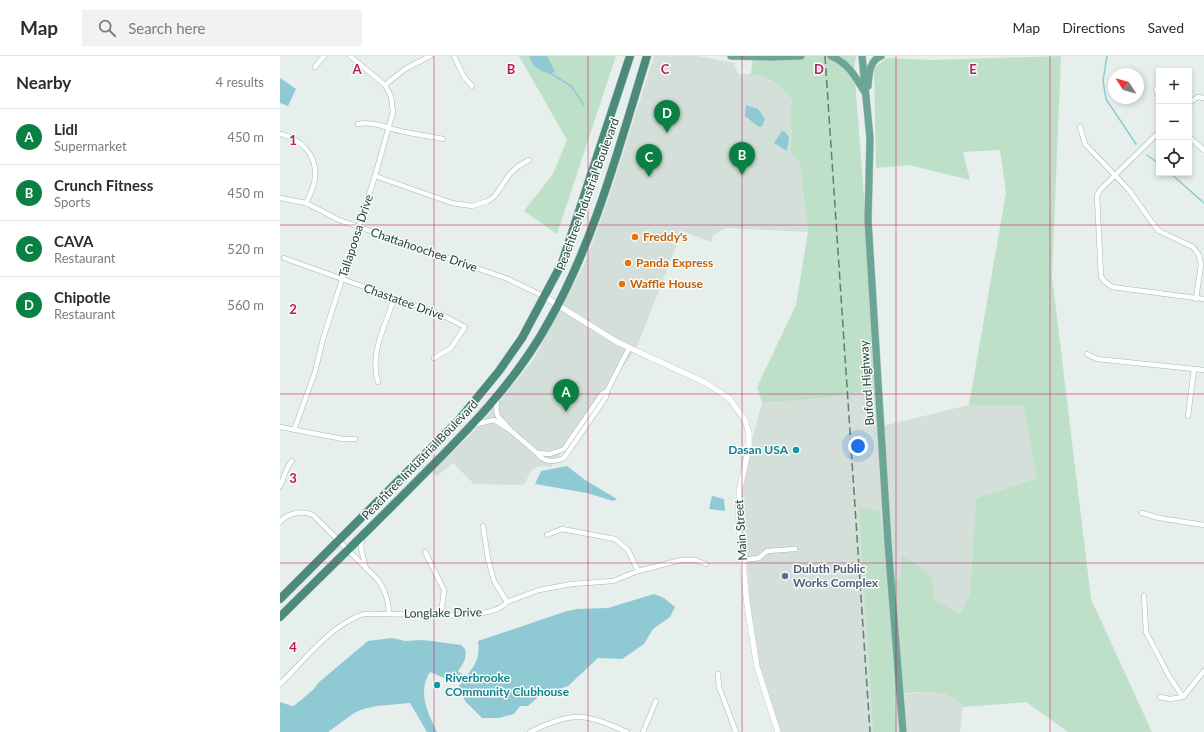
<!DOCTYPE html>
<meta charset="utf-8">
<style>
:root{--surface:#fff;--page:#f2f2f3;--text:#2b2b33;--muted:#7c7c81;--line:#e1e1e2;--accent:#0b8043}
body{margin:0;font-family:Lato,sans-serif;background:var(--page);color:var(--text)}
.controls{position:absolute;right:12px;top:12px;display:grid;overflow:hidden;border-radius:0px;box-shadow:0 2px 6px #0003}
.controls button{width:36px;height:36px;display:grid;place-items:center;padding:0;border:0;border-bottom:1px solid var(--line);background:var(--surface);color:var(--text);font:20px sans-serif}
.compass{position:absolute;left:828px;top:12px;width:36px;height:36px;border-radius:50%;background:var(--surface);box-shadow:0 2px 6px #0003;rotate:306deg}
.you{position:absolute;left:578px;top:390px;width:14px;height:14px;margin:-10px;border:3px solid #fff;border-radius:50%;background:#1a73e8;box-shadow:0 0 0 6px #1a73e833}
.badge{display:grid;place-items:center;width:26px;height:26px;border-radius:50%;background:var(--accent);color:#fff;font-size:13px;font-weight:700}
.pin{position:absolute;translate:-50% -33px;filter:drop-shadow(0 1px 2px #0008)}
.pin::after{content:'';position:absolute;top:21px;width:14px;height:12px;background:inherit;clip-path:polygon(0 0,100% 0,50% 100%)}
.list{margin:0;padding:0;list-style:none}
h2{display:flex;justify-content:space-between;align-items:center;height:52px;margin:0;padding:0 16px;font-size:17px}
h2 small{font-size:13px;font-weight:400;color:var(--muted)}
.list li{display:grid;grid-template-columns:26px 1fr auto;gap:12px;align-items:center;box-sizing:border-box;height:56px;padding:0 16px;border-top:1px solid var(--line)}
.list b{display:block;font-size:15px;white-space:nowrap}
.list p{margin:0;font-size:13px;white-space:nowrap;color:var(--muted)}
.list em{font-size:13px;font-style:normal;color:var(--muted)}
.icon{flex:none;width:22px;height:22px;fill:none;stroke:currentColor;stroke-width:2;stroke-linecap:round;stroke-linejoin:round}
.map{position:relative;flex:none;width:924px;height:676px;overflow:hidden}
header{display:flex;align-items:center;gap:24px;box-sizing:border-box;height:56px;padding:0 20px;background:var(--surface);border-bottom:1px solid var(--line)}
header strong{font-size:19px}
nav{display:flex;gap:22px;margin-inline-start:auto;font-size:14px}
.search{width:280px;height:36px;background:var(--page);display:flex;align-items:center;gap:10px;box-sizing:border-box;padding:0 14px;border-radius:0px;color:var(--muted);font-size:15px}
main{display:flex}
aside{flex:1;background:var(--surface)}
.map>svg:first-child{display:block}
</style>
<header>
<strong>Map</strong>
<div class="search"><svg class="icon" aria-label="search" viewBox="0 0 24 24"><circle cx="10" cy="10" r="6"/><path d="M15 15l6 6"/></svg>Search here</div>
<nav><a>Map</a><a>Directions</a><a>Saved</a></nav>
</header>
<main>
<aside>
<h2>Nearby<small>4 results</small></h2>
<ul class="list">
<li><span class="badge">A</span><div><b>Lidl</b><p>Supermarket</p></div><em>450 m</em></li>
<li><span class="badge">B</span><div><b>Crunch Fitness</b><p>Sports</p></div><em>450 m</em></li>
<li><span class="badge">C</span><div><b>CAVA</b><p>Restaurant</p></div><em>520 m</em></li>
<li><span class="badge">D</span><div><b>Chipotle</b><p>Restaurant</p></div><em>560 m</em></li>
</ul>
</aside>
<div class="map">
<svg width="924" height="676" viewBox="0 0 924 676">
<rect width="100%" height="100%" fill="#e6efeb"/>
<g fill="#d4dfda">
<polygon points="374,0 418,0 454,7 458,18 481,18 505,34 512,44 509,66 512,76 510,97 520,107 528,176 446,172 433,179 431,186 402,175 358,288 348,304 271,411 260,410 251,415 244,429 194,428 173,407 157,420 152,416 193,376 220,345 253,304 305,207 331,135"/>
<polygon points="599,332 602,370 689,349 743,349 757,422 696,442 690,538 680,558 652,543 633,505 623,500 620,522 608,527 600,456 586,547 593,676 501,676 477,611 470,552 462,419 482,347 546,342"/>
<polygon points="655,635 676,642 683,651 680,676 617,676 614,639"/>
</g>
<g fill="#bfe0c8">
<polygon points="239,0 336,0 277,178 244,155 273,118 287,84"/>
<path d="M 473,0 L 576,0 L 574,12 L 599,332 L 546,342 L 482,347 L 477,331 L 516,249 L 528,176 L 520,107 L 510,97 L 512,76 L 509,66 L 512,44 C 503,31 488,19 471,18 Z"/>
<path d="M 781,0 L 772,220 L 811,543 L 872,676 L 788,676 L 746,646 L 683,651 C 667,630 638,636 614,639 L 617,676 L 593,676 L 579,449 L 600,456 L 608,527 L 620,522 L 622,500 L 633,505 L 653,523 L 653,543 L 680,558 L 690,538 L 696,442 L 757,422 L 743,349 L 689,349 L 726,137 L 720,94 L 683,96 L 690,124 L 629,109 L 596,112 L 594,12 L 607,2 L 652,4 Z"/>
</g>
<g fill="#8ec9d4">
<path d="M 249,0 L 267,0 L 275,15 L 270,18 C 260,16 251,9 249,0 Z"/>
<polygon points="0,22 16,33 8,50 0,47"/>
<polygon points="466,49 478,53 485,63 482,70 479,71 465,60"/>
<polygon points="502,75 505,76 509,81 507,95 494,87"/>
<polygon points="287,410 305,424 337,443 333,445 307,437 255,428 261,415"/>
<polygon points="432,440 444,443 445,455 429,453"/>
<path d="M 374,538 L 384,542 L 395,551 L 390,561 L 373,573 L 364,588 L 348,599 L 342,603 L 318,602 L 288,630 L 259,640 L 248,650 L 240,650 L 234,658 L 219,662 L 202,662 L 185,645 L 179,630 C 191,613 201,607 198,585 L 284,556 L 297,553 L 328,552 Z"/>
<path d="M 112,582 L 125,585 L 143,584 L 181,589 L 185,593 C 189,604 177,617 169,624 L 150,616 C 137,636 148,657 157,676 L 147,676 L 130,647 L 97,650 L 83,653 L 74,657 L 48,676 L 0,676 L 0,646 L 12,650 L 15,649 L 34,633 L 38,627 L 88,585 Z"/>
</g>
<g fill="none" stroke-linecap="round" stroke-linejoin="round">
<g stroke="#8ec9d4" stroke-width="1.5">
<polyline points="827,0 823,25 826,43 856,88"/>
<polyline points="270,17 291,30 304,49"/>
<polyline points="867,99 879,108"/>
<polyline points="890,117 924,147"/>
</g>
<polyline stroke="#8ec9d4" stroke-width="4.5" points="177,617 184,623"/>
<g stroke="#a8b8b2" stroke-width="5.5">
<g id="minor">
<polyline points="174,0 184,21 192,30"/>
<polyline points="35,11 44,0"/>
<polyline points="105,29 125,13 150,0"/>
<polyline points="876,33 879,42"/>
<polyline points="909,47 918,41 924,42"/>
<path d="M 78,68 C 95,65 108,73 125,76 C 138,79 150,80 163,83"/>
<polyline points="800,71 805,88 849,134 874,169 879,175 913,191 919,199 921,209 916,243"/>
<polyline points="879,76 820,134 817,140 821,220 824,225 832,231 924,243"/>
<path d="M 0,78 C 20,82 37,99 35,120 C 35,130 30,139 26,147"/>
<polyline points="909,81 924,94"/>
<polyline points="95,120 172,147 192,150 208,145 215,140 229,119 237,111 249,104"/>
<polyline points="0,142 26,147 59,164 228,223 265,241"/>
<polyline points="4,202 162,259 185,271 171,292 154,302"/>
<polyline points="807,298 817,303 924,314"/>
<path d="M 98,326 C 89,297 106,269 114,242"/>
<path d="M 327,335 L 326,341 L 284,402 C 274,407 263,406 257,397 L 270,398 L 284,393 L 322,338 Z"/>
<polyline points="327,335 349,292"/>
<polyline points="908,360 914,313"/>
<path d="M 193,369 L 214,364 L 230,374 C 218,357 215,367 217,342"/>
<polyline points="0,371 63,383 75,383"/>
<polyline points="14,374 35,316 43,283 95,120 113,56 111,40 105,29 70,0"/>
<polyline points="230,374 257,397"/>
<path d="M 0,430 C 4,422 6,411 12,405"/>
<polyline points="862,457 879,462 924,469"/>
<path d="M 0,466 C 8,457 22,454 33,459 L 98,524 C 106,536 108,544 109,557"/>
<polyline points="203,470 208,503 214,525 227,546"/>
<polyline points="267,479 282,473 335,483 348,494 358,515"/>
<polyline points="82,481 81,492 86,513"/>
<polyline points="145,496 164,534 161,559"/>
<polyline points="463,504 479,502 487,495 515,493"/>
<polyline points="864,540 866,576 889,620 903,641"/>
<polyline points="438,618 439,631 456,676"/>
<path d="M 0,628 C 23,606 50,570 81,559 C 87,557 95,558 102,558 C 128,557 212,567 227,546 L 259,534 L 292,528 L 333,525 L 358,515 L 401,504 L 415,504 L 426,508"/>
<polyline points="880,641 890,643 903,641 924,615"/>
<path d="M 250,676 C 294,655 304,657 347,676"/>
<polyline points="363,676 376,645"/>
</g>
</g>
<g stroke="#a8b8b2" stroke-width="6">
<polyline id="tertiary" points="265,241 337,286 426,327 449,342 465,364 469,377 469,391 460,432 458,461 467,548 477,611 498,676"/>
</g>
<g stroke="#c2cac8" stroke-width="8">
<g id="primary">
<polyline points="451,0 490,1 521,0"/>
<path d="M 551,0 C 568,7 575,20 584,35"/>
<polyline points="582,0 590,82 588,164 608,488 623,676"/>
<path d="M 588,30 C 589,18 589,5 601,0"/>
</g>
</g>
<g stroke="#c2cac8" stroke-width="9">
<g id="trunk">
<polyline points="0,543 178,365 219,315 242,282 282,207 350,0"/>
<path d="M 0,561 C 46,515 93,470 139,423 C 187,375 235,327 268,267 C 315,185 339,90 367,0"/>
</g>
</g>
<use href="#minor" stroke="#fff" stroke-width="4.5"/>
<use href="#tertiary" stroke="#fff" stroke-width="5.5"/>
<use href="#primary" stroke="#6aa596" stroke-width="7"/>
<use href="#trunk" stroke="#4c8a7c" stroke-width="8"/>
<polyline stroke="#5f7d75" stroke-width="1.5" stroke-dasharray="8 4" stroke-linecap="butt" points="545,0 590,676"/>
</g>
<path fill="none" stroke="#c2185b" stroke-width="1" stroke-opacity="0.55" d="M 154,0 L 154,676M 308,0 L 308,676M 462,0 L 462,676M 616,0 L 616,676M 770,0 L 770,676M 0,169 L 924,169M 0,338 L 924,338M 0,507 L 924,507"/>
<g fill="#e8710a" stroke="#f7fbf9" stroke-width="1.5">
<circle cx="355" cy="181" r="4"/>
<circle cx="348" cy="207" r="4"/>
<circle cx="342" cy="228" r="4"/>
</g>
<g fill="#0f9aa8" stroke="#f7fbf9" stroke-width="1.5">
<circle cx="516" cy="394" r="4"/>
<circle cx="157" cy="629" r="4"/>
</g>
<circle fill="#5c6f8a" stroke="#f7fbf9" stroke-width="1.5" cx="505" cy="520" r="4"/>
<g text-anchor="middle" stroke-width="3" stroke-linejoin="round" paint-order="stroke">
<g font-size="12" fill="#24423a" stroke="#f7fbf9">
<text transform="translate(308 138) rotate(-70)" y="4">Peachtree Industrial Boulevard</text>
<text transform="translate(76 180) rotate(-72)" y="4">Tallapoosa Drive</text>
<text transform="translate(144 194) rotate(19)" y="4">Chattahoochee Drive</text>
<text transform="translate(124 246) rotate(20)" y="4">Chastatee Drive</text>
<text transform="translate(587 327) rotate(-94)" y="4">Buford Highway</text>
<text transform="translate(140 404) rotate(-46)" y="4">Peachtree Industrial Boulevard</text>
<text transform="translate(461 474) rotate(-94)" y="4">Main Street</text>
<text transform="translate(163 557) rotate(-1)" y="4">Longlake Drive</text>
</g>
<g font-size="12" font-weight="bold" fill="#c56008" stroke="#f7fbf9" text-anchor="start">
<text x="363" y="185">Freddy's</text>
<text x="356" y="211">Panda Express</text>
<text x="350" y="232">Waffle House</text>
</g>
<g font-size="12" font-weight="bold" fill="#0d838f" stroke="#f7fbf9" text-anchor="end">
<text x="508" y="398">Dasan USA</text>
<text x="165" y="626" text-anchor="start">Riverbrooke<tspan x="165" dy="14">COmmunity Clubhouse</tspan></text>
</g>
<g font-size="12" font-weight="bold" fill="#4e5e75" stroke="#f7fbf9" text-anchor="start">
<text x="513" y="517">Duluth Public<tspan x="513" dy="14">Works Complex</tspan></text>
</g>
</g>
<g font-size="13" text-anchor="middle" font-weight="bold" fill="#c2185b" stroke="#f7fbf9" stroke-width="3" stroke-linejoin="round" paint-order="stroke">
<text x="77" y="18">A</text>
<text x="231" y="18">B</text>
<text x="385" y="18">C</text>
<text x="539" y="18">D</text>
<text x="693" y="18">E</text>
<text x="13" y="89">1</text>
<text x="13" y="258">2</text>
<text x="13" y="427">3</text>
<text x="13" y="596">4</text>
</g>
</svg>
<div class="controls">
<button>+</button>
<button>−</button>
<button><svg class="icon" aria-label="locate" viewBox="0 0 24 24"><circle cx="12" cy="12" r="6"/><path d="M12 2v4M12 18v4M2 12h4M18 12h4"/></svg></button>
</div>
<svg class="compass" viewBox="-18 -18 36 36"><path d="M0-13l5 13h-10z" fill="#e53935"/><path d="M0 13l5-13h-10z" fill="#7c7c81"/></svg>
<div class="you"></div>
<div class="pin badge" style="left:286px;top:356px">A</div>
<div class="pin badge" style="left:462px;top:119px">B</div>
<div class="pin badge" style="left:369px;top:121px">C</div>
<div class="pin badge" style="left:387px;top:77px">D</div>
</div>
</main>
